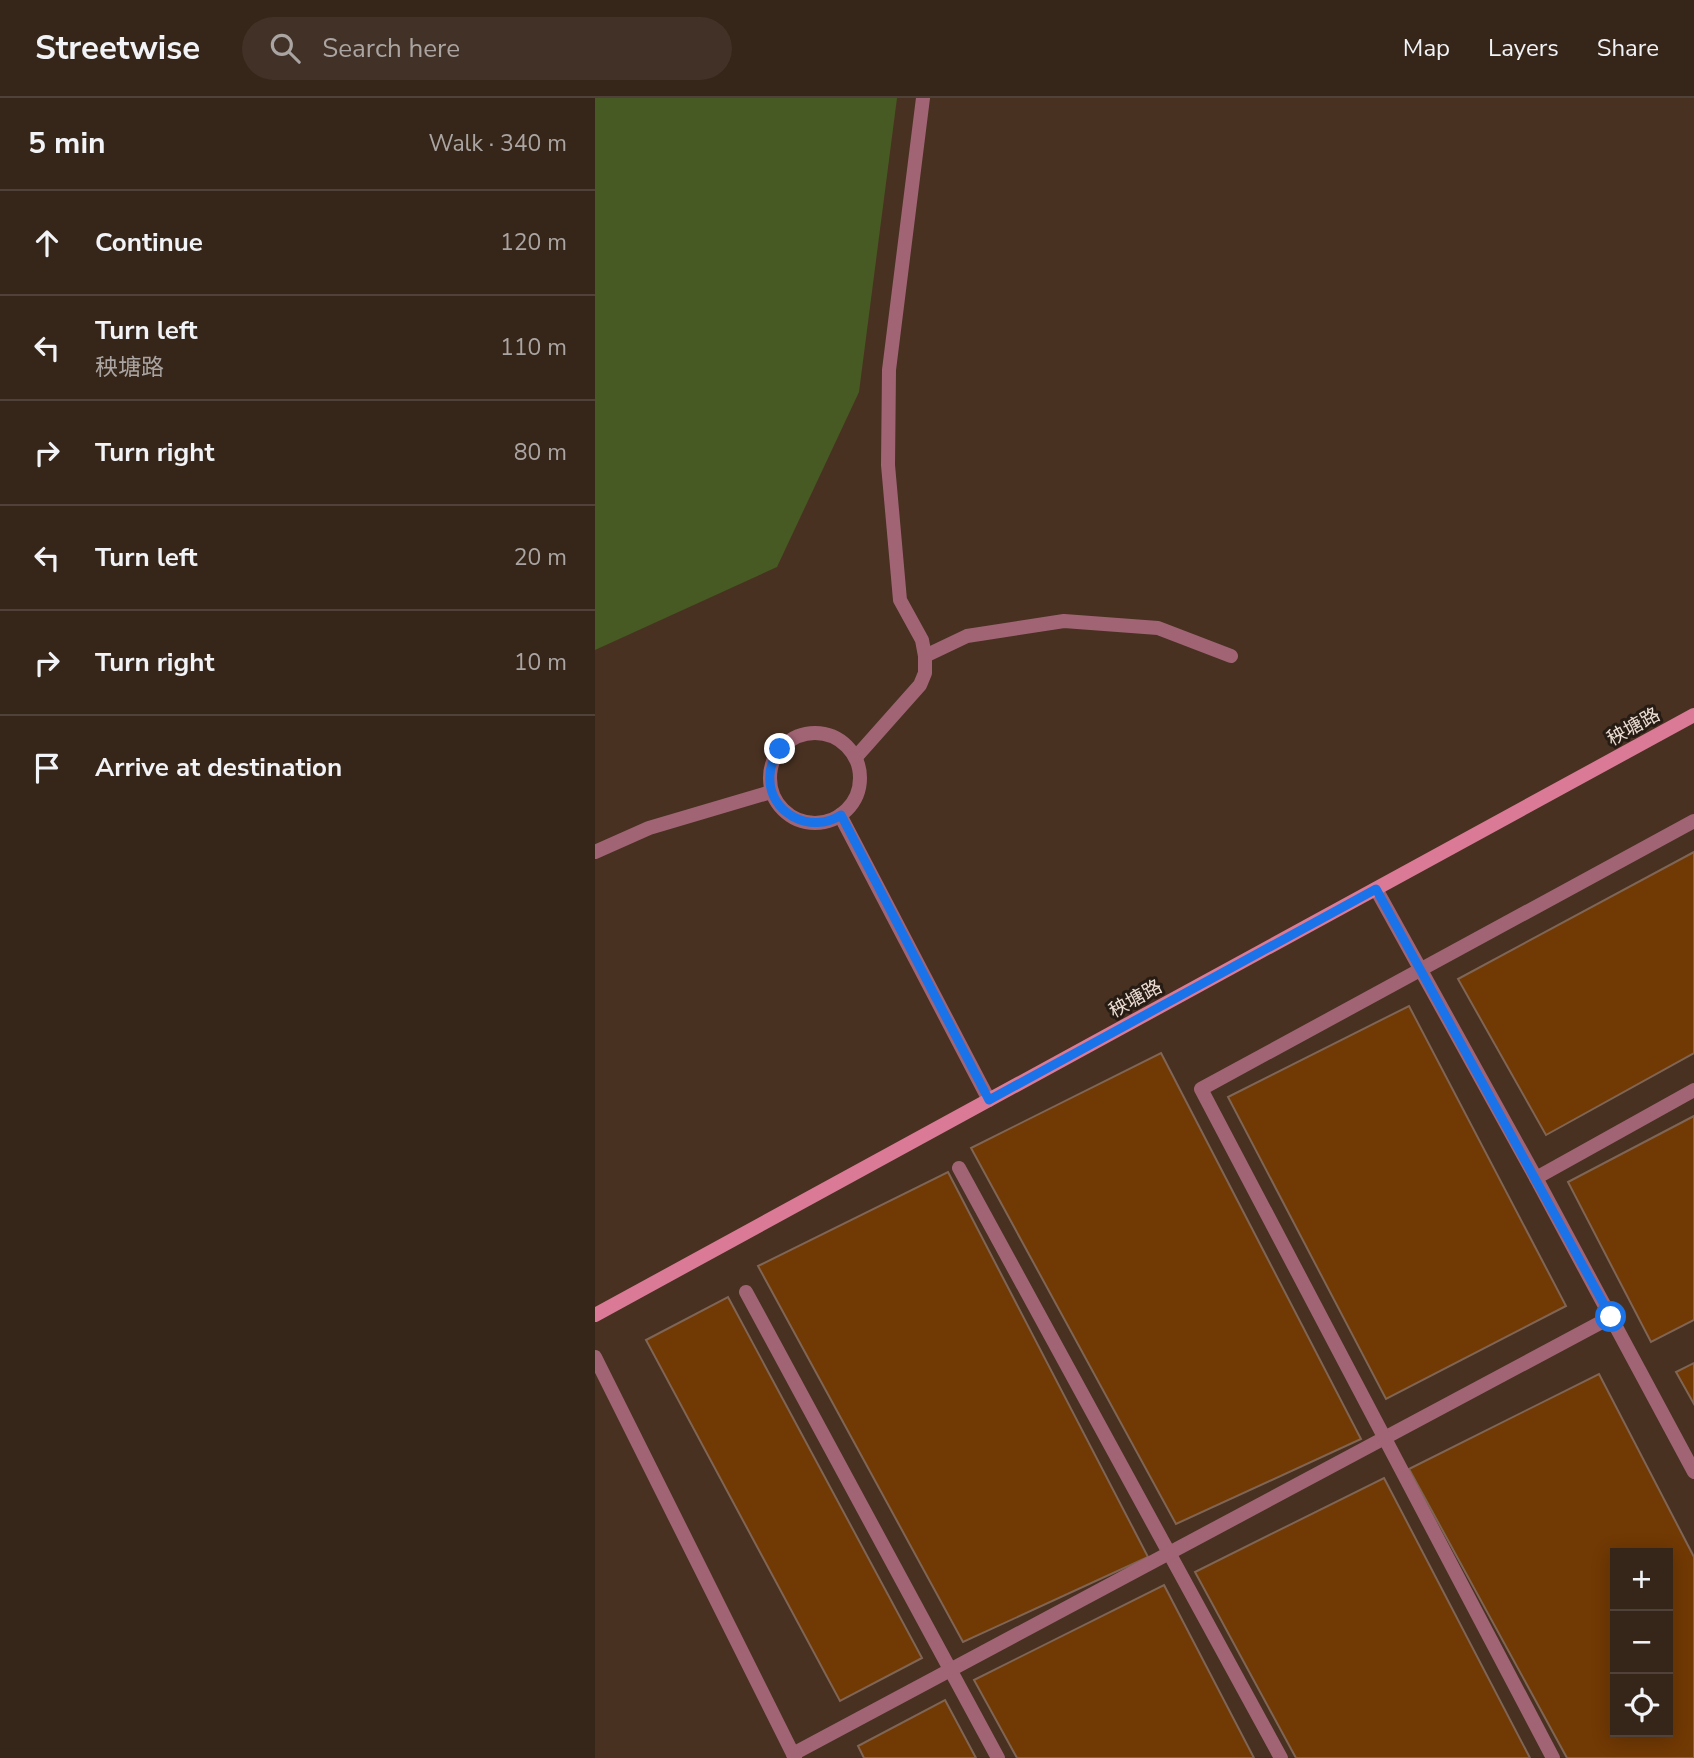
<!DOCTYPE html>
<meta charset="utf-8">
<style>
:root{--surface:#362519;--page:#413126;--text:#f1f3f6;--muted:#aaa5a2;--line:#504238}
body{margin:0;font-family:"Nunito Sans","Noto Sans SC",sans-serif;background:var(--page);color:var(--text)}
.controls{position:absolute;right:21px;bottom:21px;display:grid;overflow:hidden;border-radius:0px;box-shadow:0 4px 18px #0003}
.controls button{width:63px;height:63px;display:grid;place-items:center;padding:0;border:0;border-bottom:2px solid var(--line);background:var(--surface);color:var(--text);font:35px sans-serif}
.stop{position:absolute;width:21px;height:21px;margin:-16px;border:5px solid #1a73e8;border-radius:50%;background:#fff}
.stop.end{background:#1a73e8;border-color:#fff;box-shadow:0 2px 7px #0008}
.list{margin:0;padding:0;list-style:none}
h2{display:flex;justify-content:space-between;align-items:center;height:91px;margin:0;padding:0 28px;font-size:30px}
h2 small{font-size:23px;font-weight:400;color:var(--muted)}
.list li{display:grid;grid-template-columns:46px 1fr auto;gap:21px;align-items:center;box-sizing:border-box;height:105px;padding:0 28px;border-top:2px solid var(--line)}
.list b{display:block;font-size:26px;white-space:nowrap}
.list p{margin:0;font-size:23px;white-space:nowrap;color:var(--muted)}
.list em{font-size:23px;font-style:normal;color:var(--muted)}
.icon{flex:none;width:38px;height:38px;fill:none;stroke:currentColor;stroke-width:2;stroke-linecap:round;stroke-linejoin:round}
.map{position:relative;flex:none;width:1099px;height:1660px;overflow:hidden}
header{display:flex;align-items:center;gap:42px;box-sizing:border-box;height:98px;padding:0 35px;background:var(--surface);border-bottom:2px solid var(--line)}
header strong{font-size:33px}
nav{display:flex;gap:38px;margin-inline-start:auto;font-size:24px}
.search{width:490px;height:63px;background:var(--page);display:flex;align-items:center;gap:18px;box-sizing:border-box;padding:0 24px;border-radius:38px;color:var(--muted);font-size:26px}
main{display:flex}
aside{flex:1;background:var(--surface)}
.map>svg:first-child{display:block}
</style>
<header>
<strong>Streetwise</strong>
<div class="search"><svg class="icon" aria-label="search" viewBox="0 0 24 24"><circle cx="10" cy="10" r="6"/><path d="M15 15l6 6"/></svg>Search here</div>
<nav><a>Map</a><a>Layers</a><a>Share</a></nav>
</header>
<main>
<aside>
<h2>5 min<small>Walk · 340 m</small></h2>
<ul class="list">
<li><svg class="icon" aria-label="ahead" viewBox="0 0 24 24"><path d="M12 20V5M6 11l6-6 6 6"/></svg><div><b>Continue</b></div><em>120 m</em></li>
<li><svg class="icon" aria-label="left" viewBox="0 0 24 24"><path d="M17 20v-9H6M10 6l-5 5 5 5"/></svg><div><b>Turn left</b><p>秧塘路</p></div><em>110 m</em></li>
<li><svg class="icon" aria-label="right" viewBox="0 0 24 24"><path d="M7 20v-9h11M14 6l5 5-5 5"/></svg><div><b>Turn right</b></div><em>80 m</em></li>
<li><svg class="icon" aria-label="left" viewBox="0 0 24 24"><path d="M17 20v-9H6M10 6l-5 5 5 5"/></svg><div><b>Turn left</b></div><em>20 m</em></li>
<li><svg class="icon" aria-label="right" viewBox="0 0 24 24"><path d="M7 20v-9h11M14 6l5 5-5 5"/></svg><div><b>Turn right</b></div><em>10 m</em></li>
<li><svg class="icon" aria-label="arrive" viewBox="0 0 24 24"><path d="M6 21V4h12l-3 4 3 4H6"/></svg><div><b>Arrive at destination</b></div></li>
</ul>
</aside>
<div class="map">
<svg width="1099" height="1660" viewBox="0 0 1099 1660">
<rect width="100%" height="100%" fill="#483121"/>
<polygon fill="#475a23" points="0,0 302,0 264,294 182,469 0,552"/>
<g fill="#713904" stroke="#806554" stroke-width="2" fill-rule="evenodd">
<polygon points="1099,754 1099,955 951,1037 863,881"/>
<polygon points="814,908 971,1208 791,1301 633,999"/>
<polygon points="566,955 766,1341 581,1426 376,1050"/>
<polygon points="1099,1018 1099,1222 1056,1244 973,1084"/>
<polygon points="353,1074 553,1459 368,1544 163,1168"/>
<polygon points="133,1199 327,1560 245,1603 51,1242"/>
<polygon points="1099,1265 1099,1306 1081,1274"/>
<path d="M 1004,1276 L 1099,1459 L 1099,1660 L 972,1660 L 814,1371 ZM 1020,1455 L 1073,1455 L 1073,1634 L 1020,1634 Z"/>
<polygon points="789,1380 935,1660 701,1660 600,1474"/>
<polygon points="569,1487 659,1660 422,1660 379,1582"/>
<polygon points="350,1602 381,1660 269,1660 263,1648"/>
</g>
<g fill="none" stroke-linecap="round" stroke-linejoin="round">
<g stroke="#a16475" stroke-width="14">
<polyline points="330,558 372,538 469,523 563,530 636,558"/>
<circle cx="220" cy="680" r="45"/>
<polyline points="261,659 325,587 330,575 330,558 327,542 305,502 293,367 294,272 328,0"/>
<polyline points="245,717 394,1002"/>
<polyline points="0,754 54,730 176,694"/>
<polyline points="781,791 941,1080 1099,1374"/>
<polyline points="364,1070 686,1660"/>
<polyline points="941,1080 1099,992"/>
<polyline points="151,1194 403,1660"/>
<polyline points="198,1656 1016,1219"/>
<polyline points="958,1660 606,991 1099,723"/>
</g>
<polyline stroke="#a16475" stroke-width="14" points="0,1259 200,1660"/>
<polyline stroke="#db7a97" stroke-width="14" points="0,1217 1099,617"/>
</g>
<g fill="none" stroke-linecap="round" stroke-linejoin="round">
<path stroke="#1a73e8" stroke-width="9" d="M 185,651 C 180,659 175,667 175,677 C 172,715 216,737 246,717 L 394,1002 L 781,791 L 1016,1219"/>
</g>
<g text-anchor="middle" stroke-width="6" stroke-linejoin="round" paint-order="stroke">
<g font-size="19" fill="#ecddd3" stroke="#271c14">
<text transform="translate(1038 628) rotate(-29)" y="7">秧塘路</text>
<text transform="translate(540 900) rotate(-29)" y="7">秧塘路</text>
</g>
</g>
</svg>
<div class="controls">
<button>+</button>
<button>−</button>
<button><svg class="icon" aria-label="locate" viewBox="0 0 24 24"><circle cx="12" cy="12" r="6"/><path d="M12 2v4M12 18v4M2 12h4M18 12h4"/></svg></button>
</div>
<div class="stop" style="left:1016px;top:1219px"></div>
<div class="stop end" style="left:185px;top:651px"></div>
</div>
</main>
